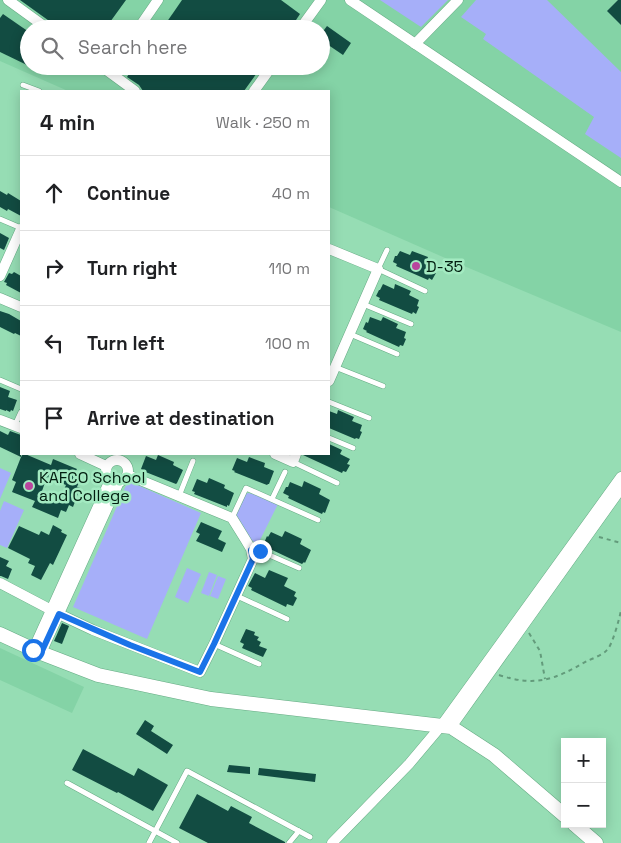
<!DOCTYPE html>
<meta charset="utf-8">
<style>
:root{--surface:#fff;--page:#f6f6f6;--text:#202124;--muted:#757577;--line:#e0e0e0}
body{margin:0;font-family:"Space Grotesk",sans-serif;background:var(--page);color:var(--text)}
.controls{position:absolute;right:15px;bottom:15px;display:grid;overflow:hidden;border-radius:0px;box-shadow:0 2px 12px #0003}
.controls button{width:45px;height:45px;display:grid;place-items:center;padding:0;border:0;border-bottom:1px solid var(--line);background:var(--surface);color:var(--text);font:25px sans-serif}
.stop{position:absolute;width:15px;height:15px;margin:-11px;border:4px solid #1a73e8;border-radius:50%;background:#fff}
.stop.end{background:#1a73e8;border-color:#fff;box-shadow:0 1px 5px #0008}
.list{margin:0;padding:0;list-style:none}
h2{display:flex;justify-content:space-between;align-items:center;height:65px;margin:0;padding:0 20px;font-size:21px}
h2 small{font-size:16px;font-weight:400;color:var(--muted)}
.list li{display:grid;grid-template-columns:32px 1fr auto;gap:15px;align-items:center;box-sizing:border-box;height:75px;padding:0 20px;border-top:1px solid var(--line)}
.list b{display:block;font-size:19px;white-space:nowrap}
.list em{font-size:16px;font-style:normal;color:var(--muted)}
.icon{flex:none;width:28px;height:28px;fill:none;stroke:currentColor;stroke-width:2;stroke-linecap:round;stroke-linejoin:round}
.map{position:relative;flex:none;width:621px;height:843px;overflow:hidden}
.search{position:absolute;background:var(--surface);box-shadow:0 2px 12px #0003;left:20px;top:20px;width:310px;height:55px;display:flex;align-items:center;gap:12px;box-sizing:border-box;padding:0 18px;border-radius:28px;color:var(--muted);font-size:19px}
.panel{position:absolute;background:var(--surface);box-shadow:0 2px 12px #0003;left:20px;top:90px;width:310px;height:365px;border-radius:0px}
.map>svg:first-child{display:block}
</style>
<div class="map">
<svg width="621" height="843" viewBox="0 0 621 843">
<rect width="100%" height="100%" fill="#96ddb4"/>
<g fill="#84d3a6" fill-rule="evenodd">
<path d="M 0,0 L 621,0 L 621,332 L 452,261 L 329,207 L 329,91 L 68,91 L 0,61 ZM 29,29 L 321,29 L 321,66 L 29,66 Z"/>
<polygon points="0,648 84,687 72,713 0,680"/>
</g>
<g fill="#a6aff9">
<polygon points="380,0 448,0 421,27"/>
<polygon points="476,0 547,0 621,72 621,158 585,134 594,117 483,39 486,34 461,17"/>
<polygon points="0,468 11,473 0,499"/>
<polygon points="128,481 201,513 147,639 73,607"/>
<polygon points="247,493 255,494 278,504 258,544 249,539 235,514 245,495"/>
<polygon points="4,501 24,510 7,548 0,545 0,511"/>
<polygon points="187,568 201,574 188,603 175,597"/>
<polygon points="209,572 217,575 209,596 201,593"/>
<polygon points="218,576 226,579 218,599 210,596"/>
</g>
<g fill="#124c42" fill-rule="evenodd">
<polygon points="20,0 126,0 105,29 56,29 52,23"/>
<polygon points="182,0 281,0 300,14 290,29 162,29"/>
<polygon points="618,0 621,0 621,25 607,11"/>
<polygon points="3,14 29,32 29,66 0,52 0,18"/>
<polygon points="327,26 351,43 343,55 321,40 321,34"/>
<polygon points="134,66 262,66 244,91 143,91 139,85 127,77"/>
<polygon points="0,191 7,195 8,193 21,201 21,216 8,209 7,211 0,207"/>
<polygon points="0,233 9,238 4,250 0,248"/>
<polygon points="400,251 410,255 412,251 428,257 426,262 436,266 433,272 436,273 432,280 429,278 428,280 396,266 397,264 393,262 395,256 397,256"/>
<polygon points="14,272 21,276 21,293 6,285 7,283 4,282 9,273 12,274"/>
<polygon points="383,284 394,289 395,284 411,291 409,295 419,300 417,306 419,307 416,314 413,312 412,314 379,300 380,298 376,296 379,290 380,290"/>
<polygon points="0,311 9,314 21,321 21,336 15,333 14,334 0,327"/>
<polygon points="370,317 381,321 383,317 398,324 396,328 406,332 404,338 406,339 403,346 400,345 399,347 366,332 367,331 363,329 366,322 368,323"/>
<polygon points="0,387 10,391 8,397 17,400 13,411 11,410 10,412 6,410 6,411 0,409"/>
<polygon points="338,410 354,417 352,421 362,425 360,431 362,432 359,439 356,438 355,439 329,428 329,411 337,414"/>
<path d="M 0,431 L 8,435 L 10,431 L 21,435 L 21,457 L 23,454 L 25,454 L 51,465 L 53,459 L 77,469 L 74,474 L 81,477 L 77,487 L 80,488 L 73,507 L 69,505 L 66,512 L 61,510 L 58,518 L 32,507 L 35,501 L 12,492 L 16,482 L 12,480 L 21,457 L 0,447 ZM 47,477 L 66,485 L 60,499 L 42,491 Z"/>
<polygon points="329,444 342,450 340,454 350,459 347,464 350,465 346,472 343,471 342,473 303,455 303,454 329,454"/>
<polygon points="158,455 174,462 173,465 183,470 177,483 176,484 143,471 143,470 141,469 146,456 156,460"/>
<polygon points="249,457 265,463 264,467 274,471 269,484 268,484 267,485 234,472 235,471 232,470 237,458 247,462"/>
<polygon points="209,478 225,485 224,488 234,493 229,506 227,505 227,507 194,494 195,492 192,491 197,479 207,483"/>
<polygon points="304,481 321,489 319,494 330,500 325,513 323,512 322,514 288,498 289,496 283,493 286,487 288,487 290,482 302,487"/>
<polygon points="201,522 222,531 218,539 226,543 222,552 196,541 200,534 196,532"/>
<polygon points="53,525 62,530 61,532 67,535 53,565 50,563 41,580 31,575 35,566 28,563 30,559 8,548 19,526 39,535 41,531 49,535"/>
<polygon points="285,531 302,539 300,544 311,550 305,563 304,562 302,564 287,557 268,548 270,546 264,543 267,536 268,537 271,532 282,537"/>
<polygon points="0,557 9,561 6,566 12,569 8,579 1,576 0,576"/>
<polygon points="269,570 288,578 284,586 296,592 294,596 297,598 293,606 287,604 286,607 251,590 252,588 248,586 255,573 265,578"/>
<polygon points="62,623 69,626 62,644 54,641"/>
<polygon points="246,629 255,632 254,635 259,637 257,640 261,642 259,646 267,649 263,657 242,648 244,644 240,642"/>
<polygon points="145,720 154,726 151,731 173,745 167,754 136,734"/>
<polygon points="83,749 134,776 138,768 168,785 153,811 118,792 117,793 72,770"/>
<polygon points="229,765 250,767 250,774 227,772"/>
<polygon points="259,768 316,774 315,782 258,775"/>
<polygon points="197,794 228,811 231,806 252,817 249,823 285,842 285,843 208,843 179,828"/>
</g>
<g fill="none" stroke-linecap="round" stroke-linejoin="round">
<g stroke="#66ab84" stroke-width="6">
<g id="service">
<polyline points="23,85 39,91"/>
<polyline points="0,219 21,228"/>
<polyline points="387,250 378,269 425,291"/>
<polyline points="363,304 411,324"/>
<polyline points="350,334 397,354"/>
<polyline points="335,367 383,386"/>
<polyline points="0,380 21,389"/>
<polyline points="329,402 369,418"/>
<polyline points="15,425 21,412"/>
<polyline points="329,438 353,448"/>
<polyline points="293,462 337,483"/>
<polyline points="179,496 193,461"/>
<polyline points="272,499 285,472"/>
<polyline points="232,518 246,488 318,520"/>
<polyline points="252,550 260,551 299,568"/>
<polyline points="237,596 287,619"/>
<polyline points="214,644 259,664"/>
<polyline points="67,783 177,843"/>
<polyline points="149,843 187,771 310,837"/>
<polyline points="289,843 299,831"/>
</g>
</g>
<g stroke="#66ab84" stroke-width="11">
<g id="minor">
<polyline points="8,0 48,29"/>
<polyline points="350,0 621,182"/>
<polyline points="138,29 158,0"/>
<polyline points="300,29 321,0"/>
<polyline points="415,44 458,0"/>
<polyline points="101,66 135,91"/>
<polyline points="254,91 272,66"/>
<polyline points="329,249 378,269 329,381"/>
<polyline points="0,276 21,229"/>
<polyline points="0,298 21,307"/>
<polyline points="0,420 21,428"/>
<polyline points="80,454 106,466"/>
<polyline points="275,454 293,462 296,454"/>
<circle cx="117" cy="471" r="11"/>
<polyline points="0,583 59,614 93,630 200,672 214,644 253,559 251,549 245,539 232,518 128,475"/>
<polyline points="33,650 110,480"/>
<polyline points="41,653 119,482"/>
<polyline points="451,727 620,490"/>
<polyline points="332,843 409,764 441,726 621,477"/>
</g>
</g>
<g stroke="#66ab84" stroke-width="15">
<g id="secondary">
<polyline points="0,634 41,653 98,675 211,699 451,727 494,755 565,816"/>
<polyline points="574,824 596,843"/>
</g>
</g>
<g stroke="#639b7b" stroke-width="2" stroke-dasharray="4 4" stroke-linecap="butt">
<polyline points="599,537 621,543"/>
<polyline points="529,633 540,651 545,679"/>
<path d="M 499,675 C 536,687 554,680 587,661 C 592,659 604,654 607,650 C 612,646 620,617 621,610"/>
</g>
<use href="#service" stroke="#fff" stroke-width="5"/>
<use href="#minor" stroke="#fff" stroke-width="10"/>
<use href="#secondary" stroke="#fff" stroke-width="14"/>
</g>
<g fill="none" stroke-linecap="round" stroke-linejoin="round">
<polyline stroke="#1a73e8" stroke-width="6" points="33,650 41,653 59,614 130,645 200,672 214,644 253,559 251,550 260,551"/>
</g>
<g fill="#b9459d" stroke="#a3eac1" stroke-width="2">
<circle cx="416" cy="266" r="5"/>
<circle cx="29" cy="486" r="5"/>
</g>
<g text-anchor="middle" stroke-width="5" stroke-linejoin="round" paint-order="stroke">
<g font-size="16" fill="#011d0f" stroke="#a3eac1" text-anchor="start">
<text x="426" y="272">D-35</text>
<text x="39" y="483">KAFCO School<tspan x="39" dy="18">and College</tspan></text>
</g>
</g>
</svg>
<div class="controls">
<button>+</button>
<button>−</button>
</div>
<div class="stop" style="left:33px;top:650px"></div>
<div class="stop end" style="left:260px;top:551px"></div>
<div class="search"><svg class="icon" aria-label="search" viewBox="0 0 24 24"><circle cx="10" cy="10" r="6"/><path d="M15 15l6 6"/></svg>Search here</div>
<section class="panel">
<h2>4 min<small>Walk · 250 m</small></h2>
<ul class="list">
<li><svg class="icon" aria-label="ahead" viewBox="0 0 24 24"><path d="M12 20V5M6 11l6-6 6 6"/></svg><div><b>Continue</b></div><em>40 m</em></li>
<li><svg class="icon" aria-label="right" viewBox="0 0 24 24"><path d="M7 20v-9h11M14 6l5 5-5 5"/></svg><div><b>Turn right</b></div><em>110 m</em></li>
<li><svg class="icon" aria-label="left" viewBox="0 0 24 24"><path d="M17 20v-9H6M10 6l-5 5 5 5"/></svg><div><b>Turn left</b></div><em>100 m</em></li>
<li><svg class="icon" aria-label="arrive" viewBox="0 0 24 24"><path d="M6 21V4h12l-3 4 3 4H6"/></svg><div><b>Arrive at destination</b></div></li>
</ul>
</section>
</div>
